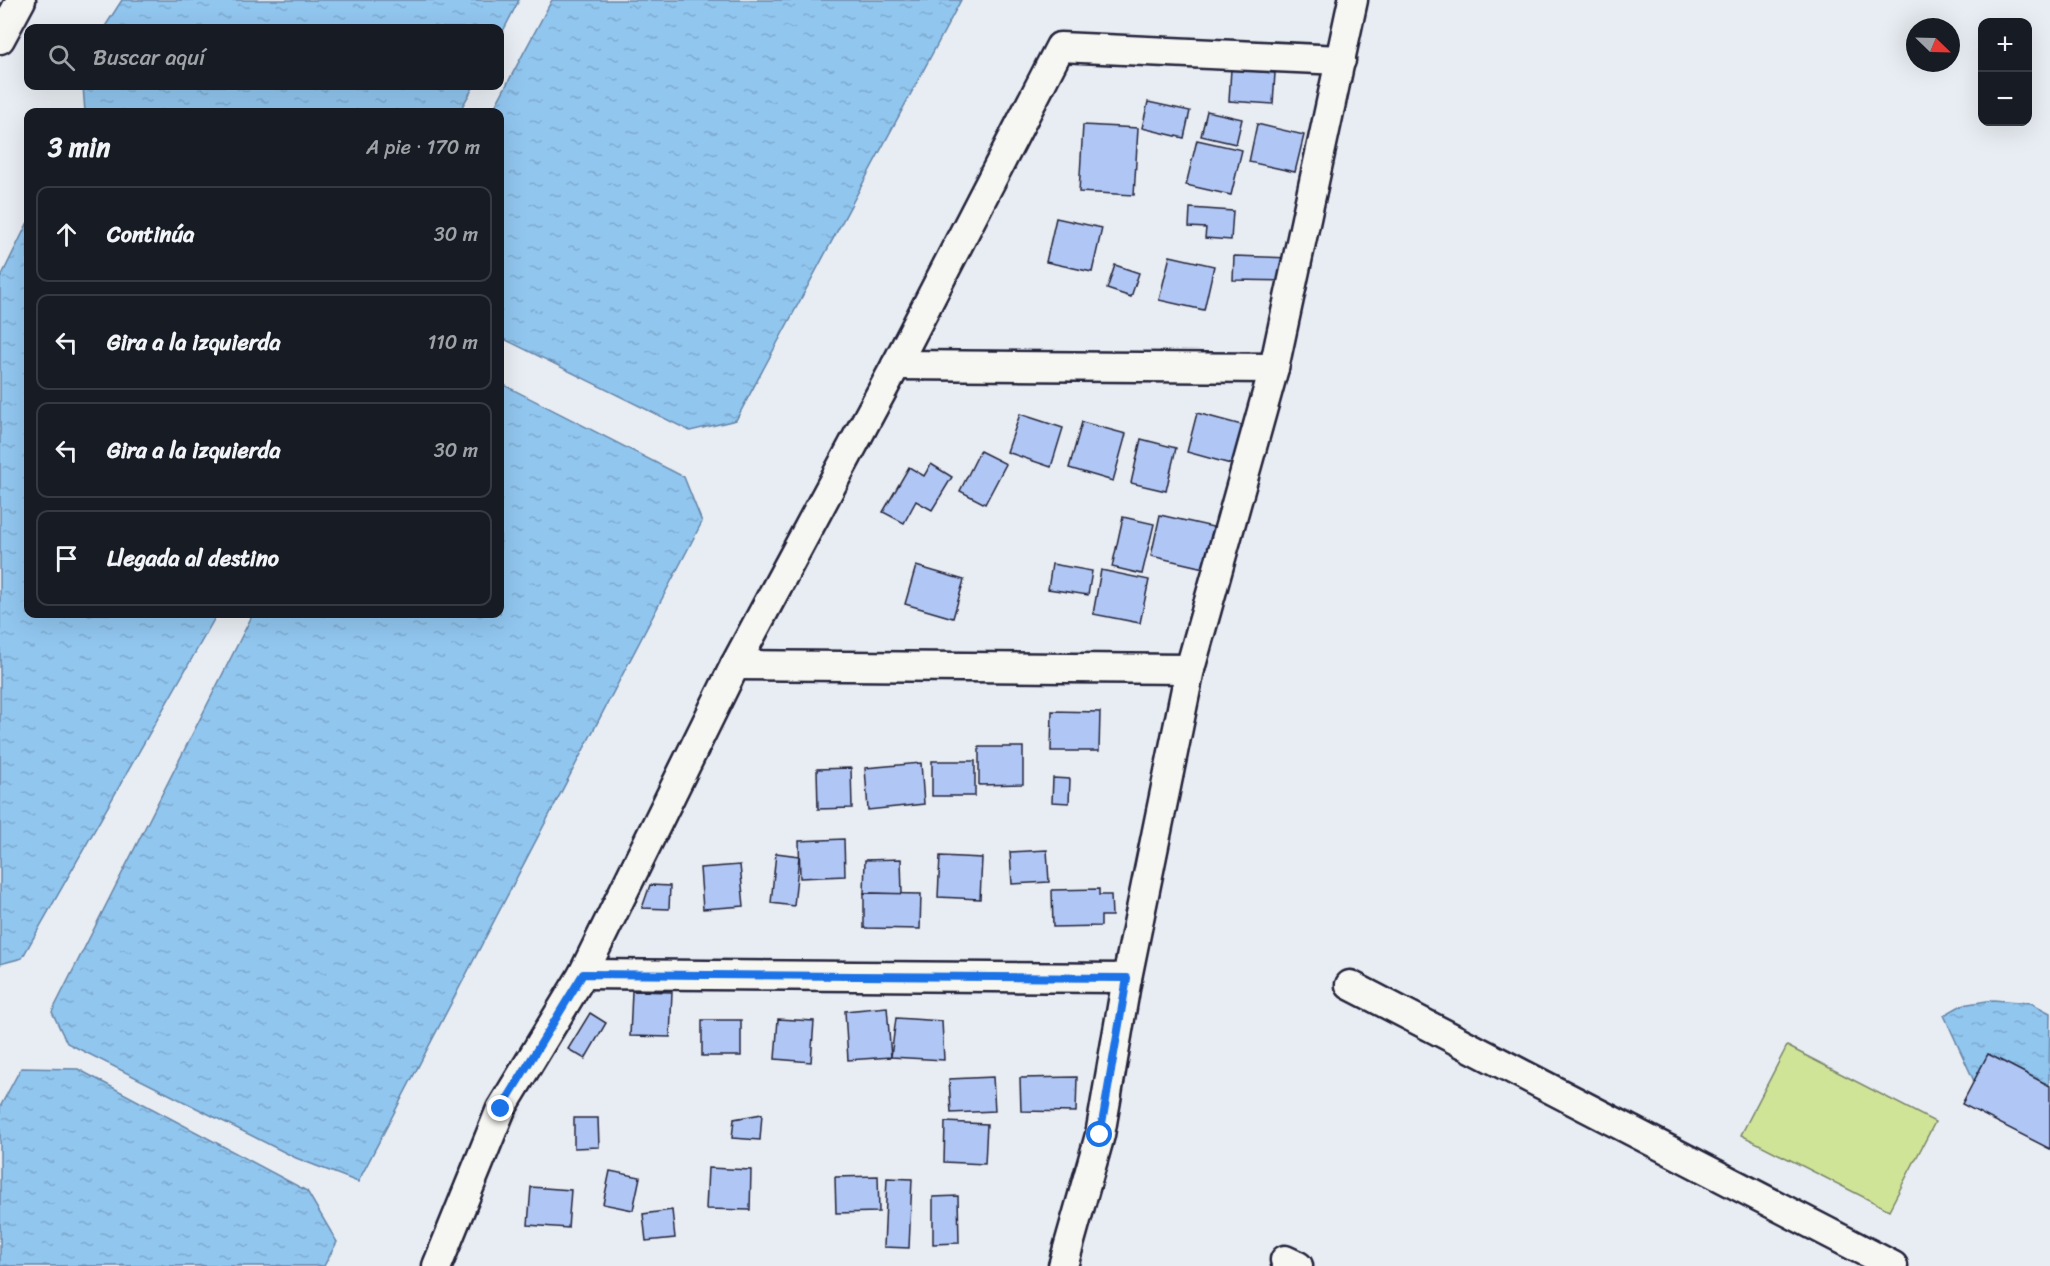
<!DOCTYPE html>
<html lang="es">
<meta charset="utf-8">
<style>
:root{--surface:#171b24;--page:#242831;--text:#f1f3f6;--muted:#9ea1a6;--line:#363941}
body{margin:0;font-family:Sriracha,sans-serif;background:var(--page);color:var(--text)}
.controls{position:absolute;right:18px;top:18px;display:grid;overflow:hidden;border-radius:12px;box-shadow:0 6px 24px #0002}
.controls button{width:54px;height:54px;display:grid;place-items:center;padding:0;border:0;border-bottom:2px solid var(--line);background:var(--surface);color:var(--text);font:30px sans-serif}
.compass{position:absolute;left:1906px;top:18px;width:54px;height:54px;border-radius:50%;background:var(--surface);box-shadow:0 6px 24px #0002;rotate:113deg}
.stop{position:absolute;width:18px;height:18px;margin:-14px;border:4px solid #1a73e8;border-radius:50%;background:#fff}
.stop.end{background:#1a73e8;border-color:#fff;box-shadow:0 2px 6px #0008}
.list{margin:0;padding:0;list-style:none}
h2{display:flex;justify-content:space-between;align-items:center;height:78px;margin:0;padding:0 24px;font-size:26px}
h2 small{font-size:20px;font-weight:400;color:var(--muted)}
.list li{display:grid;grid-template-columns:39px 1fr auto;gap:18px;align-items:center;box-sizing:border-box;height:96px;margin:0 12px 12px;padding:0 12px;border:2px solid var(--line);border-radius:12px}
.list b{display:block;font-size:22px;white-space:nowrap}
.list em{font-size:20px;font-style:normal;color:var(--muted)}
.icon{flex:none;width:33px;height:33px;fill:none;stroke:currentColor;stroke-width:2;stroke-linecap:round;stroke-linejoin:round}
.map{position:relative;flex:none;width:2050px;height:1266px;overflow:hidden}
.search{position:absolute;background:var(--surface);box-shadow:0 6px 24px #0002;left:24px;top:24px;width:480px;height:66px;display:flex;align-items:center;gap:15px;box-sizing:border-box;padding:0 21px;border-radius:12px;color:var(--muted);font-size:22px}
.panel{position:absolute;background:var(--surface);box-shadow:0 6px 24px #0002;left:24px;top:108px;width:480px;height:510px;border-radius:12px}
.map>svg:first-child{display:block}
</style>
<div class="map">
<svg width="2050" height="1266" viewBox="0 0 2050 1266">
<defs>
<pattern id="water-ripples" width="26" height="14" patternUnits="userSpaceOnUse" patternTransform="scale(1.5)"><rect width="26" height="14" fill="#91c6ef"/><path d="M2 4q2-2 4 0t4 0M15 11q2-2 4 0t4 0" fill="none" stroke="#7daace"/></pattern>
</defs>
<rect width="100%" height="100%" fill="#e8edf3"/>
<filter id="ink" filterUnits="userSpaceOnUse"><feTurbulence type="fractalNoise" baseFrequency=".0167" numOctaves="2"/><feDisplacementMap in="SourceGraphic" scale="12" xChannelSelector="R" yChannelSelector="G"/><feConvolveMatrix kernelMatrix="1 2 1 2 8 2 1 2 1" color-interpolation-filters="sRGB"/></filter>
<g filter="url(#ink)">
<polygon fill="#d0e498" stroke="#79836a" stroke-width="1.5" points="1787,1046 1935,1122 1889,1210 1741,1135"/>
<g fill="url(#water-ripples)" stroke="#6584a7" stroke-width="1.5">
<polygon points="122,0 519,0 500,37 500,28 104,28"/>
<polygon points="552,0 961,0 736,420 690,431 500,337 500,112 492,112"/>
<polygon points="83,86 474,86 459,112 85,112"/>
<polygon points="28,222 28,614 217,614 22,958 0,964 0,279"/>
<polygon points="500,383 684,477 702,522 358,1182 296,1158 67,1043 52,1012 253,614 500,614"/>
<polygon points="1993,1000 2031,1003 2050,1013 2049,1085 1988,1054 1974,1081 1944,1015 1962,1005"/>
<polygon points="21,1068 78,1069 307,1191 337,1242 324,1266 0,1266 0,1107"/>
</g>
<g fill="#b0c7f5" stroke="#22223b" stroke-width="1.5">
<polygon points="1231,69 1275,73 1273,104 1229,101"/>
<polygon points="1148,102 1190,111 1184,138 1142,128"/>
<polygon points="1207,111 1242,119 1236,144 1201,136"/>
<polygon points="1257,124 1304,135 1295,172 1249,162"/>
<polygon points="1083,125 1138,128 1134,195 1079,192"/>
<polygon points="1197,140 1242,150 1231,195 1186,185"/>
<polygon points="1190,208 1233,211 1231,240 1205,238 1206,228 1189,227"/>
<polygon points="1056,218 1102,228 1092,272 1046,262"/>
<polygon points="1170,256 1214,266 1204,310 1159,300"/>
<polygon points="1234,256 1292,258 1291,281 1233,280"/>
<polygon points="1115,265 1139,273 1131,297 1107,289"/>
<polygon points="1197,413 1249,427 1238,466 1187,452"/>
<polygon points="1020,414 1063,428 1051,467 1007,452"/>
<polygon points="1082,422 1126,434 1113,481 1069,468"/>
<polygon points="1141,439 1176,448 1166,491 1131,483"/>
<polygon points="980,451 1006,464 985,504 960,491"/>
<polygon points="931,464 952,477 932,510 916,501 904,523 883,512 909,467 924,476"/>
<polygon points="1160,515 1213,527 1204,568 1151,556"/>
<polygon points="1123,517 1154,524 1142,574 1112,567"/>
<polygon points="1052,564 1092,571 1088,595 1048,589"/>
<polygon points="916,566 964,580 953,618 905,604"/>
<polygon points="1101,570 1149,580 1140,623 1093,614"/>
<polygon points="1052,711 1100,712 1099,751 1051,751"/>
<polygon points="979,747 1023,747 1023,784 979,785"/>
<rect x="932" y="761" width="43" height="35"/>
<polygon points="921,763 924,804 868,810 865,768"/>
<polygon points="851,768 852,808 818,809 817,769"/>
<polygon points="1053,778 1070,779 1069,803 1052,802"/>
<polygon points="844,839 845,876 800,878 799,841"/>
<polygon points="1047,850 1049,882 1012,884 1010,852"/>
<polygon points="776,853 799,856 794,906 771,903"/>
<polygon points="940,856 982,858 980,899 938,897"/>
<polygon points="901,859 902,894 864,893 865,860"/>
<polygon points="740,865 744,906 703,909 700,868"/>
<polygon points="650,885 670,886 669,909 642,908"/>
<polygon points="1099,889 1099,895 1111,895 1112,916 1101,916 1101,926 1053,927 1052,890"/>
<polygon points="864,893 921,894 920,929 864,928"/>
<polygon points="632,991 672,992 670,1037 630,1036"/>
<polygon points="887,1007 891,1057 848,1060 845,1011"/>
<polygon points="590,1013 606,1023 585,1059 568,1049"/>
<polygon points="896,1018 942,1021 944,1060 891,1057"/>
<polygon points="778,1019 814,1021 811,1062 775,1059"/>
<rect x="702" y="1020" width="39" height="36"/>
<polygon points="1988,1054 2050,1086 2050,1149 1962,1104"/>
<polygon points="993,1077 995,1111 951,1113 949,1079"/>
<polygon points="1077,1077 1076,1112 1021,1111 1020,1078"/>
<polygon points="762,1114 760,1140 732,1138 734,1119"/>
<polygon points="574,1118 598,1118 599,1147 574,1148"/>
<polygon points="945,1122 987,1124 985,1164 944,1162"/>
<polygon points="708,1168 751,1170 750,1210 706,1209"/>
<polygon points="610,1171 640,1177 633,1210 603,1204"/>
<polygon points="878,1176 879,1212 836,1213 835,1177"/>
<polygon points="887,1178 912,1179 909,1248 884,1247"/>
<polygon points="531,1187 571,1190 568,1228 528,1225"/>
<polygon points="958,1196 959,1243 933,1244 933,1197"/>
<polygon points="672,1210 675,1238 646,1241 643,1214"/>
</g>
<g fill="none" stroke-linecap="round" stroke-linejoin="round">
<g stroke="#22223b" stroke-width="33">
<g id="street">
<polyline points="0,39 21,0"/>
<polyline points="896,365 1274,368"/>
<polyline points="735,665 1190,669"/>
<polyline points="583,974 1127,978"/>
<polyline points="1350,985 1893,1266"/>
<polyline points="1285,1260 1298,1266"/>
<polyline points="437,1266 501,1109 583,974 735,665 896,365 1060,47 1341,60"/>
<polyline points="1063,1266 1100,1135 1127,978 1190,669 1274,368 1353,0"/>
</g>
</g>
<use href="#street" stroke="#f6f6f2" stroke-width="28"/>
</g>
</g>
<g fill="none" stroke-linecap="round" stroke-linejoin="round" filter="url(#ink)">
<polyline stroke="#1a73e8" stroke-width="8" points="501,1109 583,974 1127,978 1100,1135"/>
</g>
</svg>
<div class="controls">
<button>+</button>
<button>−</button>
</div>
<svg class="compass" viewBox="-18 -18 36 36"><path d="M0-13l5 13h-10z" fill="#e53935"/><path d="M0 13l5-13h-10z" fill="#9ea1a6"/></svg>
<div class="stop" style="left:1100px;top:1135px"></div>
<div class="stop end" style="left:501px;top:1109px"></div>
<div class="search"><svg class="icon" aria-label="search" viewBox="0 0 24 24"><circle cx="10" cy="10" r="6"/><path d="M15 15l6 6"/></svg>Buscar aquí</div>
<section class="panel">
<h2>3 min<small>A pie · 170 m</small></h2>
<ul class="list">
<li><svg class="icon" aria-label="ahead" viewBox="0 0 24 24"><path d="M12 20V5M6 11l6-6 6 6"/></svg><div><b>Continúa</b></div><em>30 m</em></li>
<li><svg class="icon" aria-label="left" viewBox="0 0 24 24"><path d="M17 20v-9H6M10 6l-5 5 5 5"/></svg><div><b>Gira a la izquierda</b></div><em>110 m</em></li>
<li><svg class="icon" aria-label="left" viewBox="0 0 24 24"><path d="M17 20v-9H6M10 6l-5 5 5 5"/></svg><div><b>Gira a la izquierda</b></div><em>30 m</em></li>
<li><svg class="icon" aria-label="arrive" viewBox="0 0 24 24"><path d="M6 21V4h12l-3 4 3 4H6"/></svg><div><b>Llegada al destino</b></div></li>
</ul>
</section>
</div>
